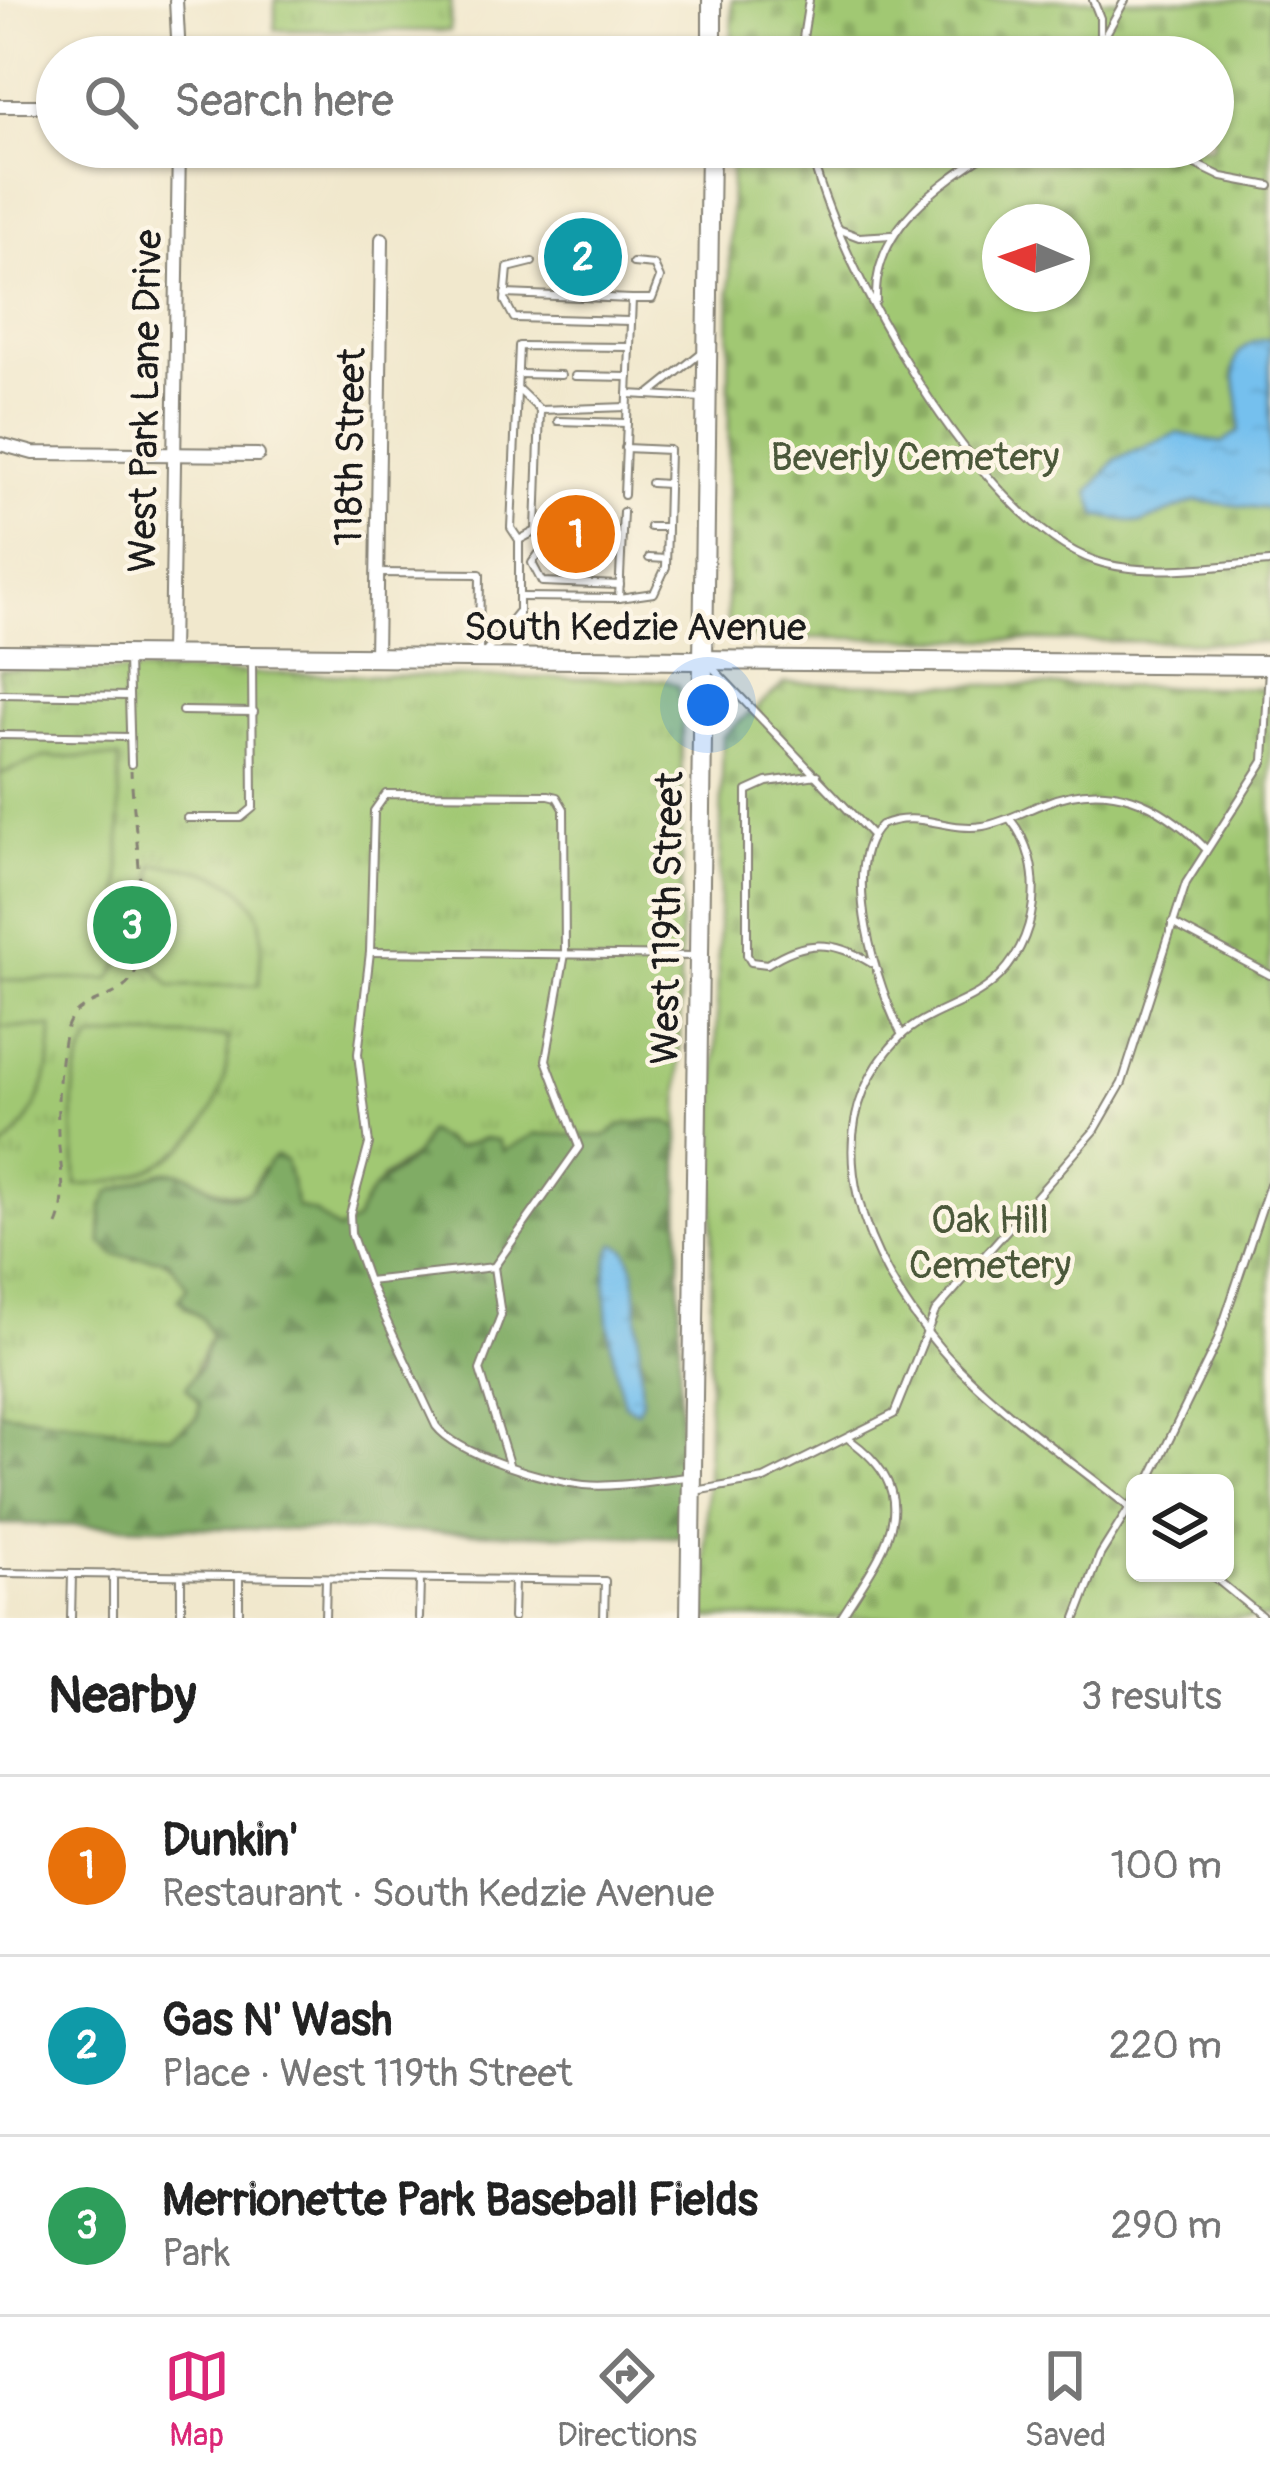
<!DOCTYPE html>
<meta charset="utf-8">
<style>
:root{--surface:#fff;--page:#f2f2f2;--text:#222;--muted:#767676;--line:#e0e0e0;--accent:#db2777}
body{margin:0;font-family:Pangolin,sans-serif;background:var(--page);color:var(--text)}
.controls{position:absolute;right:36px;bottom:36px;display:grid;overflow:hidden;border-radius:18px;box-shadow:0 3px 9px #0004}
.controls button{width:108px;height:108px;display:grid;place-items:center;padding:0;border:0;border-bottom:3px solid var(--line);background:var(--surface);color:var(--text);font:60px sans-serif}
.compass{position:absolute;left:982px;top:204px;width:108px;height:108px;border-radius:50%;background:var(--surface);box-shadow:0 3px 9px #0004;rotate:272deg}
.you{position:absolute;left:708px;top:705px;width:42px;height:42px;margin:-30px;border:9px solid #fff;border-radius:50%;background:#1a73e8;box-shadow:0 0 0 18px #1a73e833}
.badge{display:grid;place-items:center;width:78px;height:78px;border-radius:50%;background:var(--accent);color:#fff;font-size:39px;font-weight:700}
.pin{position:absolute;translate:-50% -50%;border:6px solid #fff;box-shadow:0 3px 12px #0006}
.list{margin:0;padding:0;list-style:none}
h2{display:flex;justify-content:space-between;align-items:center;height:156px;margin:0;padding:0 48px;font-size:51px}
h2 small{font-size:39px;font-weight:400;color:var(--muted)}
.list li{display:grid;grid-template-columns:78px 1fr auto;gap:36px;align-items:center;box-sizing:border-box;height:180px;padding:0 48px;border-top:3px solid var(--line)}
.list b{display:block;font-size:45px;white-space:nowrap}
.list p{margin:0;font-size:39px;white-space:nowrap;color:var(--muted)}
.list em{font-size:39px;font-style:normal;color:var(--muted)}
.icon{flex:none;width:66px;height:66px;fill:none;stroke:currentColor;stroke-width:2;stroke-linecap:round;stroke-linejoin:round}
.map{position:relative;flex:none;width:1270px;height:1618px;overflow:hidden}
.search{position:absolute;background:var(--surface);box-shadow:0 3px 9px #0004;left:36px;right:36px;top:36px;height:132px;display:flex;align-items:center;gap:30px;box-sizing:border-box;padding:0 42px;border-radius:66px;color:var(--muted);font-size:45px}
.sheet{height:696px;background:var(--surface)}
nav{display:flex;justify-content:space-around;align-items:center;box-sizing:border-box;height:168px;border-top:3px solid var(--line);background:var(--surface);font-size:33px;color:var(--muted)}
nav a{display:grid;justify-items:center;gap:6px}
nav .on{color:var(--accent)}
.map>svg:first-child{display:block}
</style>
<div class="map">
<svg width="1270" height="1618" viewBox="0 0 1270 1618">
<defs>
<pattern id="grass-tufts" width="24" height="20" patternUnits="userSpaceOnUse" patternTransform="scale(3)"><rect width="24" height="20" fill="#a1c873"/><path d="M3 7l-1-3M5 7V3M7 7l1-3M15 17l-1-3M17 17v-4M19 17l1-3" fill="none" stroke="#8aab63"/></pattern>
<pattern id="forest-firs" width="22" height="20" patternUnits="userSpaceOnUse" patternTransform="scale(3)"><rect width="22" height="20" fill="#80ac65"/><path d="M5 1l3.5 6h-7zM16 11l3.5 6h-7z" fill="#688b52"/></pattern>
<pattern id="cemetery-stones" width="16" height="16" patternUnits="userSpaceOnUse" patternTransform="scale(3)"><rect width="16" height="16" fill="#a1c873"/><path d="M2 7V4a2 2 0 0 1 4 0v3zM10 15v-3a2 2 0 0 1 4 0v3z" fill="#8aab63"/></pattern>
<pattern id="water-ripples" width="26" height="14" patternUnits="userSpaceOnUse" patternTransform="scale(3)"><rect width="26" height="14" fill="#74c0ee"/><path d="M2 4q2-2 4 0t4 0M15 11q2-2 4 0t4 0" fill="none" stroke="#64a4cc"/></pattern>
</defs>
<rect width="100%" height="100%" fill="#fcf5e5"/>
<filter id="ink" filterUnits="userSpaceOnUse"><feTurbulence type="fractalNoise" baseFrequency=".00833" numOctaves="2"/><feDisplacementMap in="SourceGraphic" scale="24" xChannelSelector="R" yChannelSelector="G"/><feConvolveMatrix kernelMatrix="1 2 1 2 8 2 1 2 1" color-interpolation-filters="sRGB"/></filter>
<filter id="wash" filterUnits="userSpaceOnUse"><feTurbulence type="fractalNoise" baseFrequency=".004" numOctaves="4" result="noise"/><feDisplacementMap in="SourceGraphic" scale="48" xChannelSelector="R" yChannelSelector="G"/><feGaussianBlur stdDeviation="2.7" result="paint"/><feColorMatrix in="noise" values="0 0 0 0 0 0 0 0 0 0 0 0 0 0 0 0 0 1.4 0 .05"/><feComposite in="paint" operator="in"/></filter>
<g filter="url(#wash)">
<rect width="100%" height="100%" fill="#f1e8cd"/>
<g fill="url(#grass-tufts)" stroke="#5e7248" stroke-width="3">
<polygon points="275,0 451,0 450,31 275,30"/>
<path d="M 0,669 L 665,680 L 678,686 L 682,718 L 679,1130 L 669,1122 L 650,1121 L 604,1136 L 525,1139 L 503,1152 L 484,1138 L 456,1149 L 441,1137 L 382,1178 L 356,1221 L 338,1231 L 315,1212 L 297,1207 L 286,1161 L 262,1169 L 250,1192 C 209,1201 200,1168 166,1172 C 148,1174 128,1188 110,1192 L 133,1259 C 159,1252 175,1263 187,1287 L 183,1306 L 203,1319 L 211,1335 L 193,1376 L 200,1403 L 196,1419 L 171,1436 L 0,1412 Z"/>
</g>
<path fill="url(#forest-firs)" stroke="#4e6440" stroke-width="3" d="M 650,1121 L 669,1122 L 679,1130 L 680,1537 L 0,1524 L 0,1412 L 171,1436 L 197,1419 L 200,1403 L 186,1387 L 201,1366 L 211,1335 L 203,1319 L 178,1300 L 187,1287 L 168,1260 L 115,1255 L 101,1242 L 102,1206 L 110,1192 C 133,1186 160,1166 184,1174 C 206,1180 221,1205 247,1192 C 261,1185 261,1164 277,1156 L 286,1161 L 297,1207 L 315,1212 L 338,1231 L 356,1221 C 377,1163 408,1184 427,1131 L 456,1148 L 485,1138 L 498,1140 L 503,1151 L 535,1134 L 604,1136 L 622,1125 Z"/>
<g fill="url(#cemetery-stones)" stroke="#5e7248" stroke-width="3" fill-rule="evenodd">
<path d="M 732,0 L 1270,0 L 1270,643 L 740,637 L 727,624 L 731,147 L 1213,147 L 1213,57 L 732,57 ZM 1000,222 L 1072,222 L 1072,294 L 1000,294 Z"/>
<path d="M 785,683 L 1270,688 L 1270,1618 L 704,1618 L 723,736 ZM 1135,1483 L 1225,1483 L 1225,1573 L 1135,1573 Z"/>
</g>
<g fill="#a1c873" stroke="#5e7248" stroke-width="3">
<polygon points="45,757 119,758 121,962 110,979 0,980 0,774"/>
<path d="M 153,865 C 190,865 246,874 259,917 C 265,936 259,965 259,985 L 171,986 L 151,963 Z"/>
<path d="M 0,1027 L 52,1027 C 52,1077 38,1118 0,1151 Z"/>
<path d="M 126,1035 L 228,1037 C 230,1129 165,1184 76,1185 C 76,1141 63,1075 92,1039 Z"/>
</g>
<g fill="url(#water-ripples)" stroke="#486e85" stroke-width="3">
<path d="M 1270,339 L 1270,509 L 1196,501 L 1141,523 L 1097,516 L 1089,492 L 1116,459 L 1178,433 L 1222,443 L 1239,431 C 1246,393 1210,345 1270,339 Z"/>
<path d="M 614,1243 L 626,1249 L 635,1272 L 642,1400 L 637,1411 L 624,1404 C 614,1366 595,1276 614,1243 Z"/>
</g>
</g>
<g filter="url(#ink)">
<g fill="none" stroke-linecap="round" stroke-linejoin="round">
<g stroke="#868274" stroke-width="10">
<g id="lane">
<polyline points="1093,0 1100,18 1100,57"/>
<polyline points="800,57 809,0"/>
<polyline points="1093,57 1125,0"/>
<path d="M 810,147 C 834,262 981,523 1096,561 C 1146,578 1217,565 1270,562"/>
<polyline points="1160,147 1222,177 1270,186"/>
<polyline points="838,229 859,237 892,235"/>
<polyline points="532,262 508,268 505,301 514,318 630,321"/>
<polyline points="505,294 632,299"/>
<path d="M 876,301 C 873,227 940,184 996,147"/>
<polyline points="630,347 632,299 652,299 660,278 654,265 633,263"/>
<polyline points="519,374 561,375"/>
<polyline points="575,376 629,377"/>
<polyline points="518,389 540,410"/>
<polyline points="651,393 701,353"/>
<polyline points="628,394 703,398"/>
<polyline points="558,421 627,423"/>
<polyline points="651,483 668,484"/>
<polyline points="650,527 667,527"/>
<polyline points="519,540 536,531 540,410 627,407"/>
<polyline points="649,558 666,559"/>
<polyline points="378,573 480,574 479,654"/>
<polyline points="620,585 542,582 532,563 543,548 621,549"/>
<polyline points="520,597 619,598 623,512"/>
<polyline points="619,598 654,593 666,567 669,450 625,448"/>
<polyline points="484,654 517,613"/>
<polyline points="519,657 519,540 511,528 519,346 630,347 624,495"/>
<polyline points="128,659 131,764"/>
<polyline points="710,665 871,834"/>
<polyline points="0,694 129,696"/>
<polyline points="182,711 254,712"/>
<polyline points="0,735 130,737"/>
<path d="M 817,775 L 767,782 L 747,791 L 747,955 L 751,962 L 767,964 C 804,940 832,939 871,963"/>
<polyline points="187,818 241,818 253,808 252,659"/>
<path d="M 1010,819 C 1048,865 1039,944 992,983 C 965,1006 925,1012 899,1038 C 807,1133 868,1264 940,1348 C 990,1406 1075,1463 1135,1512"/>
<polyline points="1172,923 1270,975"/>
<polyline points="370,952 697,956"/>
<path d="M 902,1035 C 878,989 838,866 881,825 C 918,809 947,832 983,826 C 1005,822 1024,811 1045,803 C 1109,777 1160,802 1205,848"/>
<polyline points="368,1281 494,1267"/>
<path d="M 509,1464 L 480,1370 L 501,1315 L 494,1267 L 579,1147 L 546,1060 L 565,954 L 564,809 L 557,797 L 549,795 L 386,794 L 374,811 L 370,952 L 358,1054 L 369,1144 L 350,1214 L 351,1233 L 368,1281 L 436,1426 C 458,1455 547,1481 584,1485 C 617,1488 654,1480 688,1477"/>
<polyline points="1148,1483 1217,1342 1270,1184"/>
<polyline points="695,1491 764,1479 894,1414 935,1312 1095,1130 1122,1083 1186,883 1264,761 1269,668"/>
<polyline points="0,1573 605,1581 604,1618"/>
<polyline points="1209,1573 1264,1618"/>
<polyline points="71,1618 72,1574"/>
<polyline points="113,1618 113,1574"/>
<polyline points="181,1618 181,1576"/>
<polyline points="239,1618 239,1576"/>
<polyline points="325,1618 326,1578"/>
<polyline points="419,1618 420,1579"/>
<polyline points="513,1618 514,1580"/>
<path d="M 841,1618 C 881,1554 931,1498 850,1440"/>
<polyline points="1076,1618 1100,1555 1135,1499"/>
</g>
</g>
<g stroke="#868274" stroke-width="16">
<g id="street">
<polyline points="176,0 179,57"/>
<polyline points="0,106 57,106"/>
<polyline points="0,444 33,453 258,455"/>
<polyline points="171,655 179,147"/>
<polyline points="376,657 382,239"/>
</g>
</g>
<g stroke="#868274" stroke-width="22">
<g id="secondary">
<polyline points="712,57 712,0"/>
<polyline points="0,654 1270,665"/>
<polyline points="690,1618 710,147"/>
</g>
</g>
<path stroke="#868274" stroke-width="3" stroke-dasharray="9 9" stroke-linecap="butt" d="M 57,1225 C 69,1198 59,1162 58,1133 C 57,1100 59,1063 66,1031 C 74,995 119,1004 134,975 C 151,942 133,815 131,771"/>
<use href="#lane" stroke="#fff" stroke-width="6"/>
<use href="#street" stroke="#fff" stroke-width="12"/>
<use href="#secondary" stroke="#fff" stroke-width="18"/>
</g>
</g>
<g text-anchor="middle" stroke-width="9" stroke-linejoin="round" paint-order="stroke">
<g font-size="39" fill="#1c1c1c" stroke="#fcf5e5">
<text transform="translate(144 401) rotate(-89)" y="14">West Park Lane Drive</text>
<text transform="translate(349 447) rotate(-89)" y="14">118th Street</text>
<text x="635" y="640">South Kedzie Avenue</text>
<text transform="translate(666 918) rotate(-89)" y="14">West 119th Street</text>
</g>
<g font-size="39" fill="#4b583a" stroke="#fcf5e5">
<text x="915" y="470">Beverly Cemetery</text>
<text x="990" y="1233">Oak Hill<tspan x="990" dy="45">Cemetery</tspan></text>
</g>
</g>
</svg>
<div class="controls">
<button><svg class="icon" aria-label="layers" viewBox="0 0 24 24"><path d="M12 4l9 5-9 5-9-5zM3 14l9 5 9-5"/></svg></button>
</div>
<svg class="compass" viewBox="-18 -18 36 36"><path d="M0-13l5 13h-10z" fill="#e53935"/><path d="M0 13l5-13h-10z" fill="#767676"/></svg>
<div class="you"></div>
<div class="pin badge" style="left:576px;top:534px;background:#e8710a">1</div>
<div class="pin badge" style="left:583px;top:257px;background:#0f9aa8">2</div>
<div class="pin badge" style="left:132px;top:925px;background:#2e9e5b">3</div>
<div class="search"><svg class="icon" aria-label="search" viewBox="0 0 24 24"><circle cx="10" cy="10" r="6"/><path d="M15 15l6 6"/></svg>Search here</div>
</div>
<section class="sheet">
<h2>Nearby<small>3 results</small></h2>
<ul class="list">
<li><span class="badge" style="background:#e8710a">1</span><div><b>Dunkin'</b><p>Restaurant · South Kedzie Avenue</p></div><em>100 m</em></li>
<li><span class="badge" style="background:#0f9aa8">2</span><div><b>Gas N' Wash</b><p>Place · West 119th Street</p></div><em>220 m</em></li>
<li><span class="badge" style="background:#2e9e5b">3</span><div><b>Merrionette Park Baseball Fields</b><p>Park</p></div><em>290 m</em></li>
</ul>
</section>
<nav>
<a class="on"><svg class="icon" aria-label="map" viewBox="0 0 24 24"><path d="M3 6l6-2 6 2 6-2v14l-6 2-6-2-6 2zM9 4v14M15 6v14"/></svg>Map</a>
<a><svg class="icon" aria-label="directions" viewBox="0 0 24 24"><path d="M12 3l9 9-9 9-9-9zM9 14v-3h6M13 9l2 2-2 2"/></svg>Directions</a>
<a><svg class="icon" aria-label="saved" viewBox="0 0 24 24"><path d="M7 4h10v16l-5-4-5 4z"/></svg>Saved</a>
</nav>
